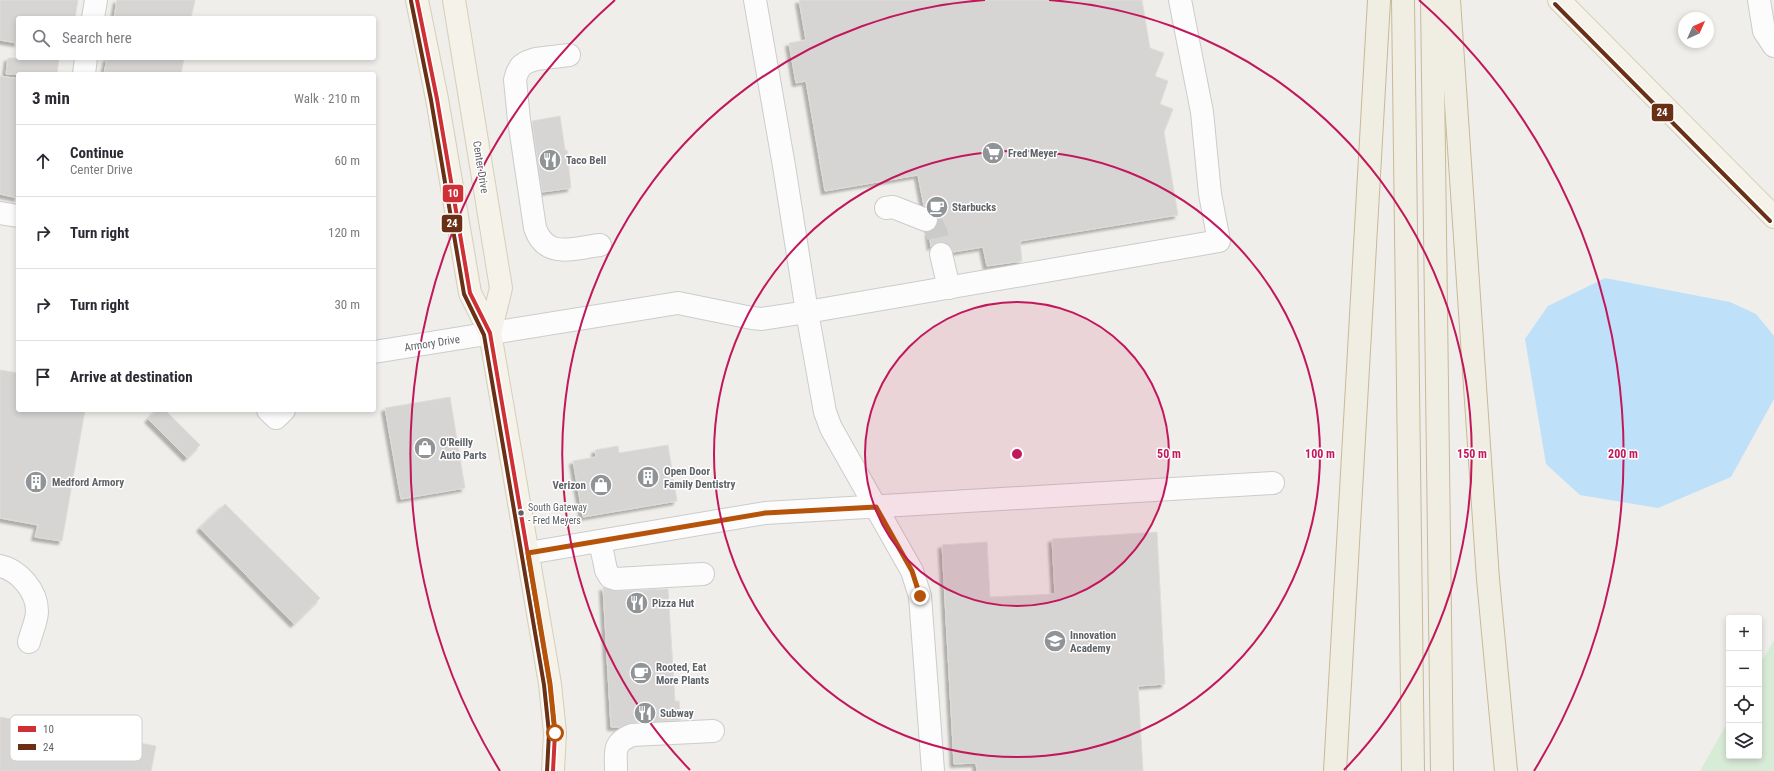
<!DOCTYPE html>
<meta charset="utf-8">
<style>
:root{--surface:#fff;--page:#f2f2f3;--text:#2b2b33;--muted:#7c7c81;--line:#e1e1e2}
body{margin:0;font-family:"Roboto Condensed",sans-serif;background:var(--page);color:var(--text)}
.controls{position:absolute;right:12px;bottom:12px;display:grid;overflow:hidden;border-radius:4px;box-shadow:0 2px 6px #0003}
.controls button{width:36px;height:36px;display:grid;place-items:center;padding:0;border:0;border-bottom:1px solid var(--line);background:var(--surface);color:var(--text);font:20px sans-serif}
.compass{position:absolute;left:1678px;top:12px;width:36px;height:36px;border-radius:50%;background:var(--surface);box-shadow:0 2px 6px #0003;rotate:45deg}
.stop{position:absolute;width:12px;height:12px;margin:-9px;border:3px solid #b45309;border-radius:50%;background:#fff}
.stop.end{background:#b45309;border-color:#fff;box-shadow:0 1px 4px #0008}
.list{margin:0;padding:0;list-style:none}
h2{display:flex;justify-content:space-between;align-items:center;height:52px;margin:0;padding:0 16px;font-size:17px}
h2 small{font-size:13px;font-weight:400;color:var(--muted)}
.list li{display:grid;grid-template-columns:26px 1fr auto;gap:12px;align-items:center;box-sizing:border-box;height:72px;padding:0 16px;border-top:1px solid var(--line)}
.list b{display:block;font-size:15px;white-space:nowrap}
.list p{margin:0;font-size:13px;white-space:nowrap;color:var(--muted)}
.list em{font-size:13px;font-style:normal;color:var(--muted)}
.icon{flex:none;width:22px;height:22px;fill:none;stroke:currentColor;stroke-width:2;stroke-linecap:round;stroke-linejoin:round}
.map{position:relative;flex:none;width:1774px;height:771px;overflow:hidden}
.search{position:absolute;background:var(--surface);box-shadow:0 2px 6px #0003;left:16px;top:16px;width:360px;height:44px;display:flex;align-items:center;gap:10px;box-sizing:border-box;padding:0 14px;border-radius:4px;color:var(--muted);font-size:15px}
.panel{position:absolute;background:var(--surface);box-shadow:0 2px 6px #0003;left:16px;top:72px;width:360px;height:340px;border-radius:4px}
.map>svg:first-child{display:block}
</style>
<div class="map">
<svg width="1774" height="771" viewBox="0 0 1774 771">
<defs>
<filter id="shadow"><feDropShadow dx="-3.5" dy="3.5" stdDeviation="1" flood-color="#0004"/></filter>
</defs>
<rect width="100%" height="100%" fill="#efeeea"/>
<polygon fill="#d8ebd6" points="1774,640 1774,771 1700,771 1729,720 1729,756 1759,756 1759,666"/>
<polygon fill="#bfe0f9" points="1605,278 1730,302 1756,314 1774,336 1774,399 1731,477 1658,508 1580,495 1546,464 1525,339 1548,306"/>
<g fill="#d6d5d3" stroke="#deddd9" filter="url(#shadow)">
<polygon points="0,0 78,0 75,18 18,18 18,43 0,40"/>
<polygon points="117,0 195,0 191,18 114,18"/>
<polygon points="799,0 1142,0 1150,48 1164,53 1155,76 1168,81 1160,104 1173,109 1164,132 1178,215 1020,241 1022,261 987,266 983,247 953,252 950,246 944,242 938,242 931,247 929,232 934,230 937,225 938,218 936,212 924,206 918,175 825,191 806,81 796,83 789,43 806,40"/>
<polygon points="8,58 59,58 57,74 6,74"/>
<polygon points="107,58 184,58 181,74 104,74"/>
<polygon points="0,76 18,79 18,198 0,194"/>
<polygon points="560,116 565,150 567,150 571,188 542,192 532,121"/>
<polygon points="0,370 18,373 18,410 85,410 62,541 35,537 38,525 0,518"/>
<polygon points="450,397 465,488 401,499 385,408"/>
<polygon points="157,410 165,410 200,445 187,458 148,419"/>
<polygon points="668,445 677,501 583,517 573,461 596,457 595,450 618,446 619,453"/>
<polygon points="225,504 320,598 294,624 200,528"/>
<polygon points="1157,532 1165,684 1138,686 1143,771 977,771 976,763 954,764 942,545 987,542 990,597 1055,594 1052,539"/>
<polygon points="603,587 617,591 668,589 675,701 679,701 681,720 631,723 620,727 611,727"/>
<polygon points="0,717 156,746 151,771 0,771"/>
</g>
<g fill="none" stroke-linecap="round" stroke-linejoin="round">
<path stroke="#cbcbca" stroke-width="22" stroke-dasharray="22 11" stroke-linecap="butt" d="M 926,220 C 939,227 938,241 941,254"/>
<g stroke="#cbcccc" stroke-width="24">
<g id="minor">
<polyline points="755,0 784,166 807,312 825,412 831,428 912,571 920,596 933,771"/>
<polyline points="1759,0 1764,31 1774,46"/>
<polyline points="93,18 96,0"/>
<path d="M 569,55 L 536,59 L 527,62 L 521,66 L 517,73 L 515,80 L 519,120 L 535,228 C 546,260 574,248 600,245"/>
<polyline points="84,74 86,58"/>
<polyline points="886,208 893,207 926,220"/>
<polyline points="0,213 18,216"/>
<polyline points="941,254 949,288"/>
<polyline points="374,352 678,303 752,318 762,319 807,312 1219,241 1210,194 1202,112 1180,0"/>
<polyline points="268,410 276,418 284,410"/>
<polyline points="600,541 606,570 610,577 616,579 703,574"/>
<polyline points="528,553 765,513 1273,483"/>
<path d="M 0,566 C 19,570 37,591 37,611 C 37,621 31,633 29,642"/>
<path d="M 616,771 C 616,752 612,743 632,735 L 713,731"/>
</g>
</g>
<g stroke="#d7ceb8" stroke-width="24">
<g id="major">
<polyline points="417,0 437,99 470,293 490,333 497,374 550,684 555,733 553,771"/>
<polyline points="454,0 501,288 490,333"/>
<polyline points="1559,0 1774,217"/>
</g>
</g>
<g stroke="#c8b996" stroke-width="24">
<g id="highway">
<polyline points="1403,0 1413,771"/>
<polyline points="1432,0 1442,771"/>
<polyline points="1449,0 1488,579 1506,771"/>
<polyline points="1335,771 1379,0"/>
</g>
</g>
<use href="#minor" stroke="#fdfcfc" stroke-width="22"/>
<use href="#major" stroke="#f4f2e9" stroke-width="22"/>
<use href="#highway" stroke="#f0ede3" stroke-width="22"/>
<g stroke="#fff" stroke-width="7">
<polyline id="bus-1" points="417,0 437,99 470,293 490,333 550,684 555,733 553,771"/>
</g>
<g stroke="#fff" stroke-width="7">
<g id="bus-2">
<polyline points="411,1 431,100 464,294 484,335 544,685 549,733 547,771"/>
<polyline points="1555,4 1770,221"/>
</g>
</g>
<use href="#bus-1" stroke="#ce3036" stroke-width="4"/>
<use href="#bus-2" stroke="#693016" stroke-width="4"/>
</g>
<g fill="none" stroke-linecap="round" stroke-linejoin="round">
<polyline stroke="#b45309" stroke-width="5" points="555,733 550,684 528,553 765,513 876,507 912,571 920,596"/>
</g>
<circle cx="1017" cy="454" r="152" fill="#c2185b" fill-opacity=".12"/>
<g fill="none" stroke="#c2185b" stroke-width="2">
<circle cx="1017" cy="454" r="152"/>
<circle cx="1017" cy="454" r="303"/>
<path d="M690 770A455 455 0 0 1 985 0M1049 0A455 455 0 0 1 1344 770"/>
<path d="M500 771A606 606 0 0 1 615 0M1419 0A606 606 0 0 1 1534 771"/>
</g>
<defs>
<g id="supermarket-disc" transform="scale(1.15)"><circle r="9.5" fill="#919496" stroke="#fff"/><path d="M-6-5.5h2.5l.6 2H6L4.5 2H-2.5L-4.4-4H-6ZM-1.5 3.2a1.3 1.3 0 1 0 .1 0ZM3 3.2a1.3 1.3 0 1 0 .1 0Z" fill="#fff"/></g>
<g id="restaurant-disc" transform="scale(1.15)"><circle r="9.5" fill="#919496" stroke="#fff"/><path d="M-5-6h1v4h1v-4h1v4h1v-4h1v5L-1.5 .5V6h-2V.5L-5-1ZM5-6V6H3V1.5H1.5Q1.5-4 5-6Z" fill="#fff"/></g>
<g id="cafe-disc" transform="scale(1.15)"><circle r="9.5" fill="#919496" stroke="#fff"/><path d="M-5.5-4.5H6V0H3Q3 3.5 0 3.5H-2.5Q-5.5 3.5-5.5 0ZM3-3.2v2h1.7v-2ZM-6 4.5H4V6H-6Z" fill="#fff"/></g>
<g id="shop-disc" transform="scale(1.15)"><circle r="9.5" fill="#919496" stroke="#fff"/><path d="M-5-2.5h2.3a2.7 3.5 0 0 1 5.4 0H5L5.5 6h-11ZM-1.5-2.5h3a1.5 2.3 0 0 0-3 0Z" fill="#fff"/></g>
<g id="building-disc" transform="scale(1.15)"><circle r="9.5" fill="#919496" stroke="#fff"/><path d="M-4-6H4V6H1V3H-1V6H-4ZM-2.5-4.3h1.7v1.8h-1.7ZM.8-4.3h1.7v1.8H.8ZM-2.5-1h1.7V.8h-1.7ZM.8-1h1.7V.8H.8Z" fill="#fff"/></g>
<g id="school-disc" transform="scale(1.15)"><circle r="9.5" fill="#919496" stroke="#fff"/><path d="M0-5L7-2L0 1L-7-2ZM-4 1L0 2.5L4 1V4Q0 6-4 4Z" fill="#fff"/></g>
</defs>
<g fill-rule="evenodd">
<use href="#supermarket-disc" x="993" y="153"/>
<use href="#restaurant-disc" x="550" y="160"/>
<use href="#cafe-disc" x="937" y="207"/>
<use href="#shop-disc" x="425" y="448"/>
<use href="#building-disc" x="648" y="477"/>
<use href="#building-disc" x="36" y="482"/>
<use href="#shop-disc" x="601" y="485"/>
<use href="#restaurant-disc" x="637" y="603"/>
<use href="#school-disc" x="1055" y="641"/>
<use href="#cafe-disc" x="641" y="673"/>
<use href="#restaurant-disc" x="645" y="713"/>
</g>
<circle fill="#5f6368" stroke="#fff" stroke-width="1.5" cx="521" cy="513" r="3.5"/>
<g text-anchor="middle" stroke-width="3" stroke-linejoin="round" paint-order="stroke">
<g font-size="10" fill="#5f6368" stroke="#fff" text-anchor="start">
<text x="528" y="511">South Gateway<tspan x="528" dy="13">- Fred Meyers</tspan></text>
</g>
<g font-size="11" font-weight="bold" fill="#5f6368" stroke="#fff" text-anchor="start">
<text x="1008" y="157">Fred Meyer</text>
<text x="566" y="164">Taco Bell</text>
<text x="952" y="211">Starbucks</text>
<text x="440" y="446">O'Reilly<tspan x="440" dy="13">Auto Parts</tspan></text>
<text x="664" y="475">Open Door<tspan x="664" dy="13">Family Dentistry</tspan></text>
<text x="52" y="486">Medford Armory</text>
<text x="586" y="489" text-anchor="end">Verizon</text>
<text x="652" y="607">Pizza Hut</text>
<text x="1070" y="639">Innovation<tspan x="1070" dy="13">Academy</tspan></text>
<text x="656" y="671">Rooted, Eat<tspan x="656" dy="13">More Plants</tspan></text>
<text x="660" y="717">Subway</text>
</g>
<g font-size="11" fill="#5f6368" stroke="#fff">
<text transform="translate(481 167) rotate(81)" y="4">Center Drive</text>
<text transform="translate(432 343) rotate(-9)" y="4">Armory Drive</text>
</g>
</g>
<rect x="10" y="715" width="132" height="46" rx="6" fill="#fff" stroke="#cfd0d2" stroke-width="1"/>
<rect x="18" y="726" width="18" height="6" fill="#ce3036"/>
<rect x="18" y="744" width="18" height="6" fill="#693016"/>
<g font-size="11" fill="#5f6368">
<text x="43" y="733">10</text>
<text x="43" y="751">24</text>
</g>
<circle cx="1017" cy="454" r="6" fill="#c2185b" stroke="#fff" stroke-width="2"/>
<g font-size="12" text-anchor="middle" font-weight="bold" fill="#c2185b" stroke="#fff" stroke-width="3" stroke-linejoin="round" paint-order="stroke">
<text x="1169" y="458">50 m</text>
<text x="1320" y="458">100 m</text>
<text x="1472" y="458">150 m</text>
<text x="1623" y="458">200 m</text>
</g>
<g stroke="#fff" stroke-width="1.5">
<rect x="1651" y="103" width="23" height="19" rx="4" fill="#693016"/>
<rect x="442" y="184" width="22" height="19" rx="4" fill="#ce3036"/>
<rect x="441" y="214" width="22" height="19" rx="4" fill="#693016"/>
</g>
<g font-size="11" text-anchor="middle" font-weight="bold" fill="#fff">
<text x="1662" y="116">24</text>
<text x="453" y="197">10</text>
<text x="452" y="227">24</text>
</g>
</svg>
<div class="controls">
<button>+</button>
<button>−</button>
<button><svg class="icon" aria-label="locate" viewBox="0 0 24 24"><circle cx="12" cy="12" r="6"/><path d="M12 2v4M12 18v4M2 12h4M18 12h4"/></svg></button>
<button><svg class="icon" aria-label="layers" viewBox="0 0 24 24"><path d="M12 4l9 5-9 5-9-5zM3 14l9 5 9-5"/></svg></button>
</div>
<svg class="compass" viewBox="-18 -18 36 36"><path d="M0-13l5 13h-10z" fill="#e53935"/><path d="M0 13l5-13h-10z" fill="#7c7c81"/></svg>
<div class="stop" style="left:555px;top:733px"></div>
<div class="stop end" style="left:920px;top:596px"></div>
<div class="search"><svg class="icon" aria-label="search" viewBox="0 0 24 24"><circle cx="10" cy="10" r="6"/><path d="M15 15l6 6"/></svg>Search here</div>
<section class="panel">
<h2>3 min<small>Walk · 210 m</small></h2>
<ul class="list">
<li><svg class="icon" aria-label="ahead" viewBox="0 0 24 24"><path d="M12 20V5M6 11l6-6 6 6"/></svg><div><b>Continue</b><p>Center Drive</p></div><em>60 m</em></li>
<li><svg class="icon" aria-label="right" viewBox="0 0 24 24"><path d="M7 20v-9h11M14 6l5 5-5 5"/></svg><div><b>Turn right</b></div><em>120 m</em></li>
<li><svg class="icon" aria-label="right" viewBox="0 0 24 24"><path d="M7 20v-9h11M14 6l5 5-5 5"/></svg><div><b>Turn right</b></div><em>30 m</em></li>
<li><svg class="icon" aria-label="arrive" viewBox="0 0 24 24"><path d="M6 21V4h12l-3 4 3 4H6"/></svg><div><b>Arrive at destination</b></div></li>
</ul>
</section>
</div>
